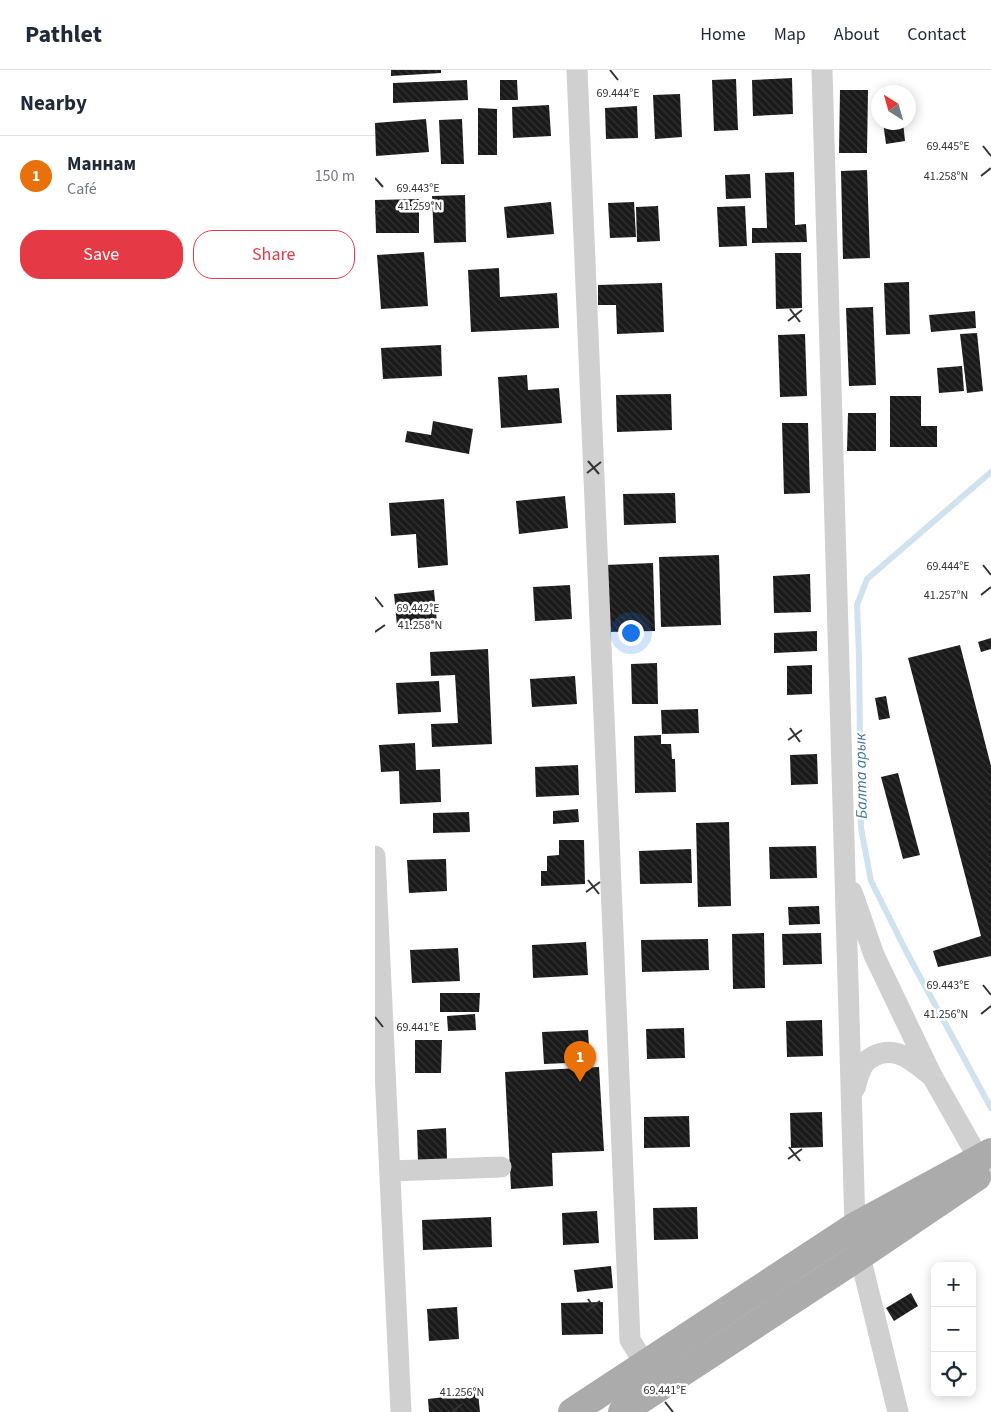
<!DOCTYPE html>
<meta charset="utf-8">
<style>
:root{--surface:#fff;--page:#f6f6f7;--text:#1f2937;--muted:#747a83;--line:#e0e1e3;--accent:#e63946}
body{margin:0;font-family:"Source Sans 3",sans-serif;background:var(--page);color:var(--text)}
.controls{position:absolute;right:15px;bottom:15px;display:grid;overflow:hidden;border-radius:10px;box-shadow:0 2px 12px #0003}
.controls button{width:45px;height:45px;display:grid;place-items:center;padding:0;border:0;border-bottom:1px solid var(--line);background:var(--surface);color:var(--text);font:25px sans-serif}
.compass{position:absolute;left:496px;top:15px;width:45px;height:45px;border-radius:50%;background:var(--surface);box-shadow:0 2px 12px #0003;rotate:323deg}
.you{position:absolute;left:255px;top:562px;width:18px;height:18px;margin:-12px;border:4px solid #fff;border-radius:50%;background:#1a73e8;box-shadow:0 0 0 8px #1a73e833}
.badge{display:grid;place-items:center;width:32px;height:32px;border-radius:50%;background:var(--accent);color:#fff;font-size:16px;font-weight:700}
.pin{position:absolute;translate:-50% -41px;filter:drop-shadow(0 1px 2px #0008)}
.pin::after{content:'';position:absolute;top:26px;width:18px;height:15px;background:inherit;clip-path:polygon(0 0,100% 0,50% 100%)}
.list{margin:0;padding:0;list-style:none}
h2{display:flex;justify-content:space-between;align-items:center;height:65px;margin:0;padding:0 20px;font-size:21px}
h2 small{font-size:16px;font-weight:400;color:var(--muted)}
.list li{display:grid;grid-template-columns:32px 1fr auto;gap:15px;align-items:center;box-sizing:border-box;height:80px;padding:0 20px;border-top:1px solid var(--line)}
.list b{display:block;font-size:19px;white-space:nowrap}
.list p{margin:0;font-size:16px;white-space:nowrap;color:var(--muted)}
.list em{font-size:16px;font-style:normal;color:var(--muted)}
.actions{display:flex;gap:10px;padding:15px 20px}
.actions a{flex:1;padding:11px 0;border:1px solid var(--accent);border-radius:20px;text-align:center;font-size:18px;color:var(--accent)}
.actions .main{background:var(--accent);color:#fff}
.icon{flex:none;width:28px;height:28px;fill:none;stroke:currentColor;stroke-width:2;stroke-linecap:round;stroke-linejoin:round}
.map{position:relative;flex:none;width:616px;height:1342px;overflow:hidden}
header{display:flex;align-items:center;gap:30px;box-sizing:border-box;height:70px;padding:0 25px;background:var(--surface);border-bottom:1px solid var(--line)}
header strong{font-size:24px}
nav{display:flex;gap:28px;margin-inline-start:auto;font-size:18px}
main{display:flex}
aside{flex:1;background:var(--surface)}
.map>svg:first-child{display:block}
</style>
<header>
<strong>Pathlet</strong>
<nav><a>Home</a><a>Map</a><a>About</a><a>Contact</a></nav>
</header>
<main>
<aside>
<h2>Nearby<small></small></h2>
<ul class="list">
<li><span class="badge" style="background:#e8710a">1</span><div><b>Маннам</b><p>Café</p></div><em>150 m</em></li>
</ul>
<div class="actions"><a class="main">Save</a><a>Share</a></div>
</aside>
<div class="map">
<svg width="616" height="1342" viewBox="0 0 616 1342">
<defs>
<pattern id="building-back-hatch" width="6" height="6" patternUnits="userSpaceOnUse" patternTransform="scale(1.25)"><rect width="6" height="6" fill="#1a1a1a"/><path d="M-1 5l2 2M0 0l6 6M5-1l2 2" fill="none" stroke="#333"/></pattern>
</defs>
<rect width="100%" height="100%" fill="#fff"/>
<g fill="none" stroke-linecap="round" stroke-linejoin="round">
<polyline stroke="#cfe2ee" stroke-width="6" points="616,402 492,509 482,535 484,586 486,758 496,811 531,881 616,1038"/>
</g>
<g fill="url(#building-back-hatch)">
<polygon points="16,0 66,0 66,3 16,6"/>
<polygon points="417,8 418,44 378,46 377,10"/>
<polygon points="361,9 363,60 339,61 337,10"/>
<polygon points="92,10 93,30 18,33 18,13"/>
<polygon points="125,10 142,10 143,30 125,30"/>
<polygon points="465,20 493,20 492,83 464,83"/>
<polygon points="305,24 307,67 280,69 278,25"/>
<polygon points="174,35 176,66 138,68 137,37"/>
<polygon points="262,36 263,68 231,69 230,38"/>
<polygon points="103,38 122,39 122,85 103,85"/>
<polygon points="51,49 54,82 1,86 0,53"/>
<polygon points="87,49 89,94 66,94 64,50"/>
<polygon points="508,52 528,52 530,71 511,74"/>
<polygon points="492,100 495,188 468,189 466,101"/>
<polygon points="419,102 420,155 431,154 432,172 377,173 377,158 392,158 390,103"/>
<polygon points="375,104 376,128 351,129 350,105"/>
<polygon points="90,125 91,172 59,173 57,126"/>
<polygon points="44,129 44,163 1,163 0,130"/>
<polygon points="176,132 179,164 132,168 129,137"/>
<polygon points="259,132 261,167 235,168 233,133"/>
<polygon points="283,136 285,171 262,172 261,137"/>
<polygon points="370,136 372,176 344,177 342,137"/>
<polygon points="49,182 53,236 6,239 2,185"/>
<polygon points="400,183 426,183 427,238 401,239"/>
<polygon points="124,198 125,227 182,223 184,258 96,262 93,200"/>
<polygon points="534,212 535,264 511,265 509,213"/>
<polygon points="287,213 289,262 242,264 241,235 223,235 223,215"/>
<polygon points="498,237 501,315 474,316 471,238"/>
<polygon points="600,241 601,258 556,262 554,245"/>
<polygon points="602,263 608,321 592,323 585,264"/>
<polygon points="430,264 432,326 405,327 403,265"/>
<polygon points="66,275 67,306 8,309 6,278"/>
<polygon points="587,296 589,321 564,323 562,298"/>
<polygon points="152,305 153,320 184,318 187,353 126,358 123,307"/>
<polygon points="296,324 297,360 242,362 241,325"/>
<polygon points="515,326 546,326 546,356 562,356 562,377 515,377"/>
<polygon points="473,343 501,343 501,381 472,381"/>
<polygon points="58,351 98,359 94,384 30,372 32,361 56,365"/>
<polygon points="407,353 433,353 435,423 409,424"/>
<polygon points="300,423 301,453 249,455 248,424"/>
<polygon points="190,426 193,458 144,464 141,431"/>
<polygon points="69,429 73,495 43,498 41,464 16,466 14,433"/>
<polygon points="344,485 346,555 286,557 284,487"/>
<polygon points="278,493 280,561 232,562 230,495"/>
<polygon points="435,504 436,542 399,543 398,506"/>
<polygon points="195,515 197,549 160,551 158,517"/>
<polygon points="59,520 62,553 22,556 19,524"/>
<polygon points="442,561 442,581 399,583 399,563"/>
<polygon points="616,568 616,579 606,582 603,572"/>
<polygon points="585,575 616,696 616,886 563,897 558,881 606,866 533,588"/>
<polygon points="113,579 117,674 57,677 56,654 83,653 80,605 56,606 55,582"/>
<polygon points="282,593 283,634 257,634 256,594"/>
<polygon points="437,595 437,624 412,625 412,596"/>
<polygon points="200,606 202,634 157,637 155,609"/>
<polygon points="64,611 66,642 23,644 21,613"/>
<polygon points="511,626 515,648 504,650 500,628"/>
<polygon points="323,639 324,663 287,664 286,640"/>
<polygon points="286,665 286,674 296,674 297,689 300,689 301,722 260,723 259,666"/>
<polygon points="40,673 41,700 65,699 66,732 25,734 24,701 6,702 4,675"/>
<polygon points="442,684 443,714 416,715 415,685"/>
<polygon points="203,695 204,725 161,727 160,697"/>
<polygon points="523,703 545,785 528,789 506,707"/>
<polygon points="203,739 204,752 178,754 178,741"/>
<polygon points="94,742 95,762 58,763 58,743"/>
<polygon points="354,752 356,836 323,837 321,753"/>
<polygon points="184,770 209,770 210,814 166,816 166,801 172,801 172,786 184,785"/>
<polygon points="441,776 442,808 395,809 394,777"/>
<polygon points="316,779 317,813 265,814 264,781"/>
<polygon points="71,789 72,821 34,823 32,790"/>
<polygon points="444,836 445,854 414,855 413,837"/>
<polygon points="389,863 390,918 358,919 357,864"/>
<polygon points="446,863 447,894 408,895 407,864"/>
<polygon points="333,869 334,900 267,902 266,870"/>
<polygon points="211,872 213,905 158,908 157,875"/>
<polygon points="83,878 85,911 37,913 35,880"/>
<polygon points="65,923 105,923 104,942 65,942"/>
<polygon points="100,944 101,960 73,961 72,946"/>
<polygon points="447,950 448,986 412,987 411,951"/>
<polygon points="309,958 310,988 272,989 271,959"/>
<polygon points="213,960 215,992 169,994 167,962"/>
<polygon points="40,970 67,970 66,1003 40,1003"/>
<polygon points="224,997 229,1081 177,1083 178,1116 136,1119 130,1002"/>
<polygon points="447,1042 448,1077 416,1078 415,1043"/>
<polygon points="314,1046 315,1077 269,1078 269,1047"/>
<polygon points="71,1058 72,1089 43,1091 42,1060"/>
<polygon points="322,1137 323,1169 279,1170 278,1138"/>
<polygon points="222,1141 224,1173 188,1175 187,1143"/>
<polygon points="116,1147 117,1177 48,1180 47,1150"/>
<polygon points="236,1196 238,1218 202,1222 199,1200"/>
<polygon points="536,1223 543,1236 519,1251 511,1238"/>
<polygon points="228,1232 228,1264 187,1265 186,1233"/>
<polygon points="82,1237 84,1269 54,1271 52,1239"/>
<polygon points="103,1323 105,1342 54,1342 53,1329"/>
</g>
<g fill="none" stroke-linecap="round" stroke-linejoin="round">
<g stroke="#d0d0d0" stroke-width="21">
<polyline points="202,0 255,1270 270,1294"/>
<polyline points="447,0 480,1156 485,1186 523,1342"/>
<polyline points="0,786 26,1342"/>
<polyline points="477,822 499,885 557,1006 604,1089 610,1102"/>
<path d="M 480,1018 C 482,1012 483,1005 486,1000 C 488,993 493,989 499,986 C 521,975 538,991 554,1004"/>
<polyline points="15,1101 126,1097"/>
</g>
<g stroke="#ababab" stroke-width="28">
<polyline points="197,1342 480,1156 616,1082"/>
<polyline points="247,1342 485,1186 602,1107"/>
</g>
</g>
<path fill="none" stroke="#333" stroke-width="2" d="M 235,0 L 243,10M 608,76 L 616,86M 606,106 L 616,98M 0,108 L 8,117M 0,143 L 10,136M 415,239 L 425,252M 413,251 L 427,240M 213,391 L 224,404M 212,403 L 226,392M 608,495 L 616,505M 606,525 L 616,517M 0,527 L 8,537M 0,562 L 10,555M 415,658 L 425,672M 413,670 L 427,660M 213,810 L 224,824M 211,822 L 225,812M 608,915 L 616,925M 606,944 L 616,936M 0,947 L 8,957M 414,1077 L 425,1091M 413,1089 L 427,1079M 213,1229 L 223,1243M 211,1241 L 225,1231M 290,1332 L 298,1342M 77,1342 L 87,1334"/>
<g text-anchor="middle" stroke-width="5" stroke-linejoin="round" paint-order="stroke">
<g font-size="16" font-style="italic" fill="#3f7597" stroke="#fff">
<text transform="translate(485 706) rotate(-91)" y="6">Балта арык</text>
</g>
</g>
<g font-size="12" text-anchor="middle" fill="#333" stroke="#fff" stroke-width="5" stroke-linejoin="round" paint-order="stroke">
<text x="243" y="27">69.444°E</text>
<text x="573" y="80">69.445°E</text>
<text x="571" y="110">41.258°N</text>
<text x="43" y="122">69.443°E</text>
<text x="45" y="140">41.259°N</text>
<text x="573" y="500">69.444°E</text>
<text x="571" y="529">41.257°N</text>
<text x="43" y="542">69.442°E</text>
<text x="45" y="559">41.258°N</text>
<text x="573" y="919">69.443°E</text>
<text x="571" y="948">41.256°N</text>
<text x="43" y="961">69.441°E</text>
<text x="290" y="1324">69.441°E</text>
<text x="87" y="1326">41.256°N</text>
</g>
</svg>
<div class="controls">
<button>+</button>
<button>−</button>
<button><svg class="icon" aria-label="locate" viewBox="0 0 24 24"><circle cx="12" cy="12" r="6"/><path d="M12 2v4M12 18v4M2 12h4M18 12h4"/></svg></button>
</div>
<svg class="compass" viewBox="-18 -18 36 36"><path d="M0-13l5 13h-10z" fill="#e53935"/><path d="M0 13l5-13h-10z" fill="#747a83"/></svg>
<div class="you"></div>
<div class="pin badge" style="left:205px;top:1012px;background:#e8710a">1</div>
</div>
</main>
